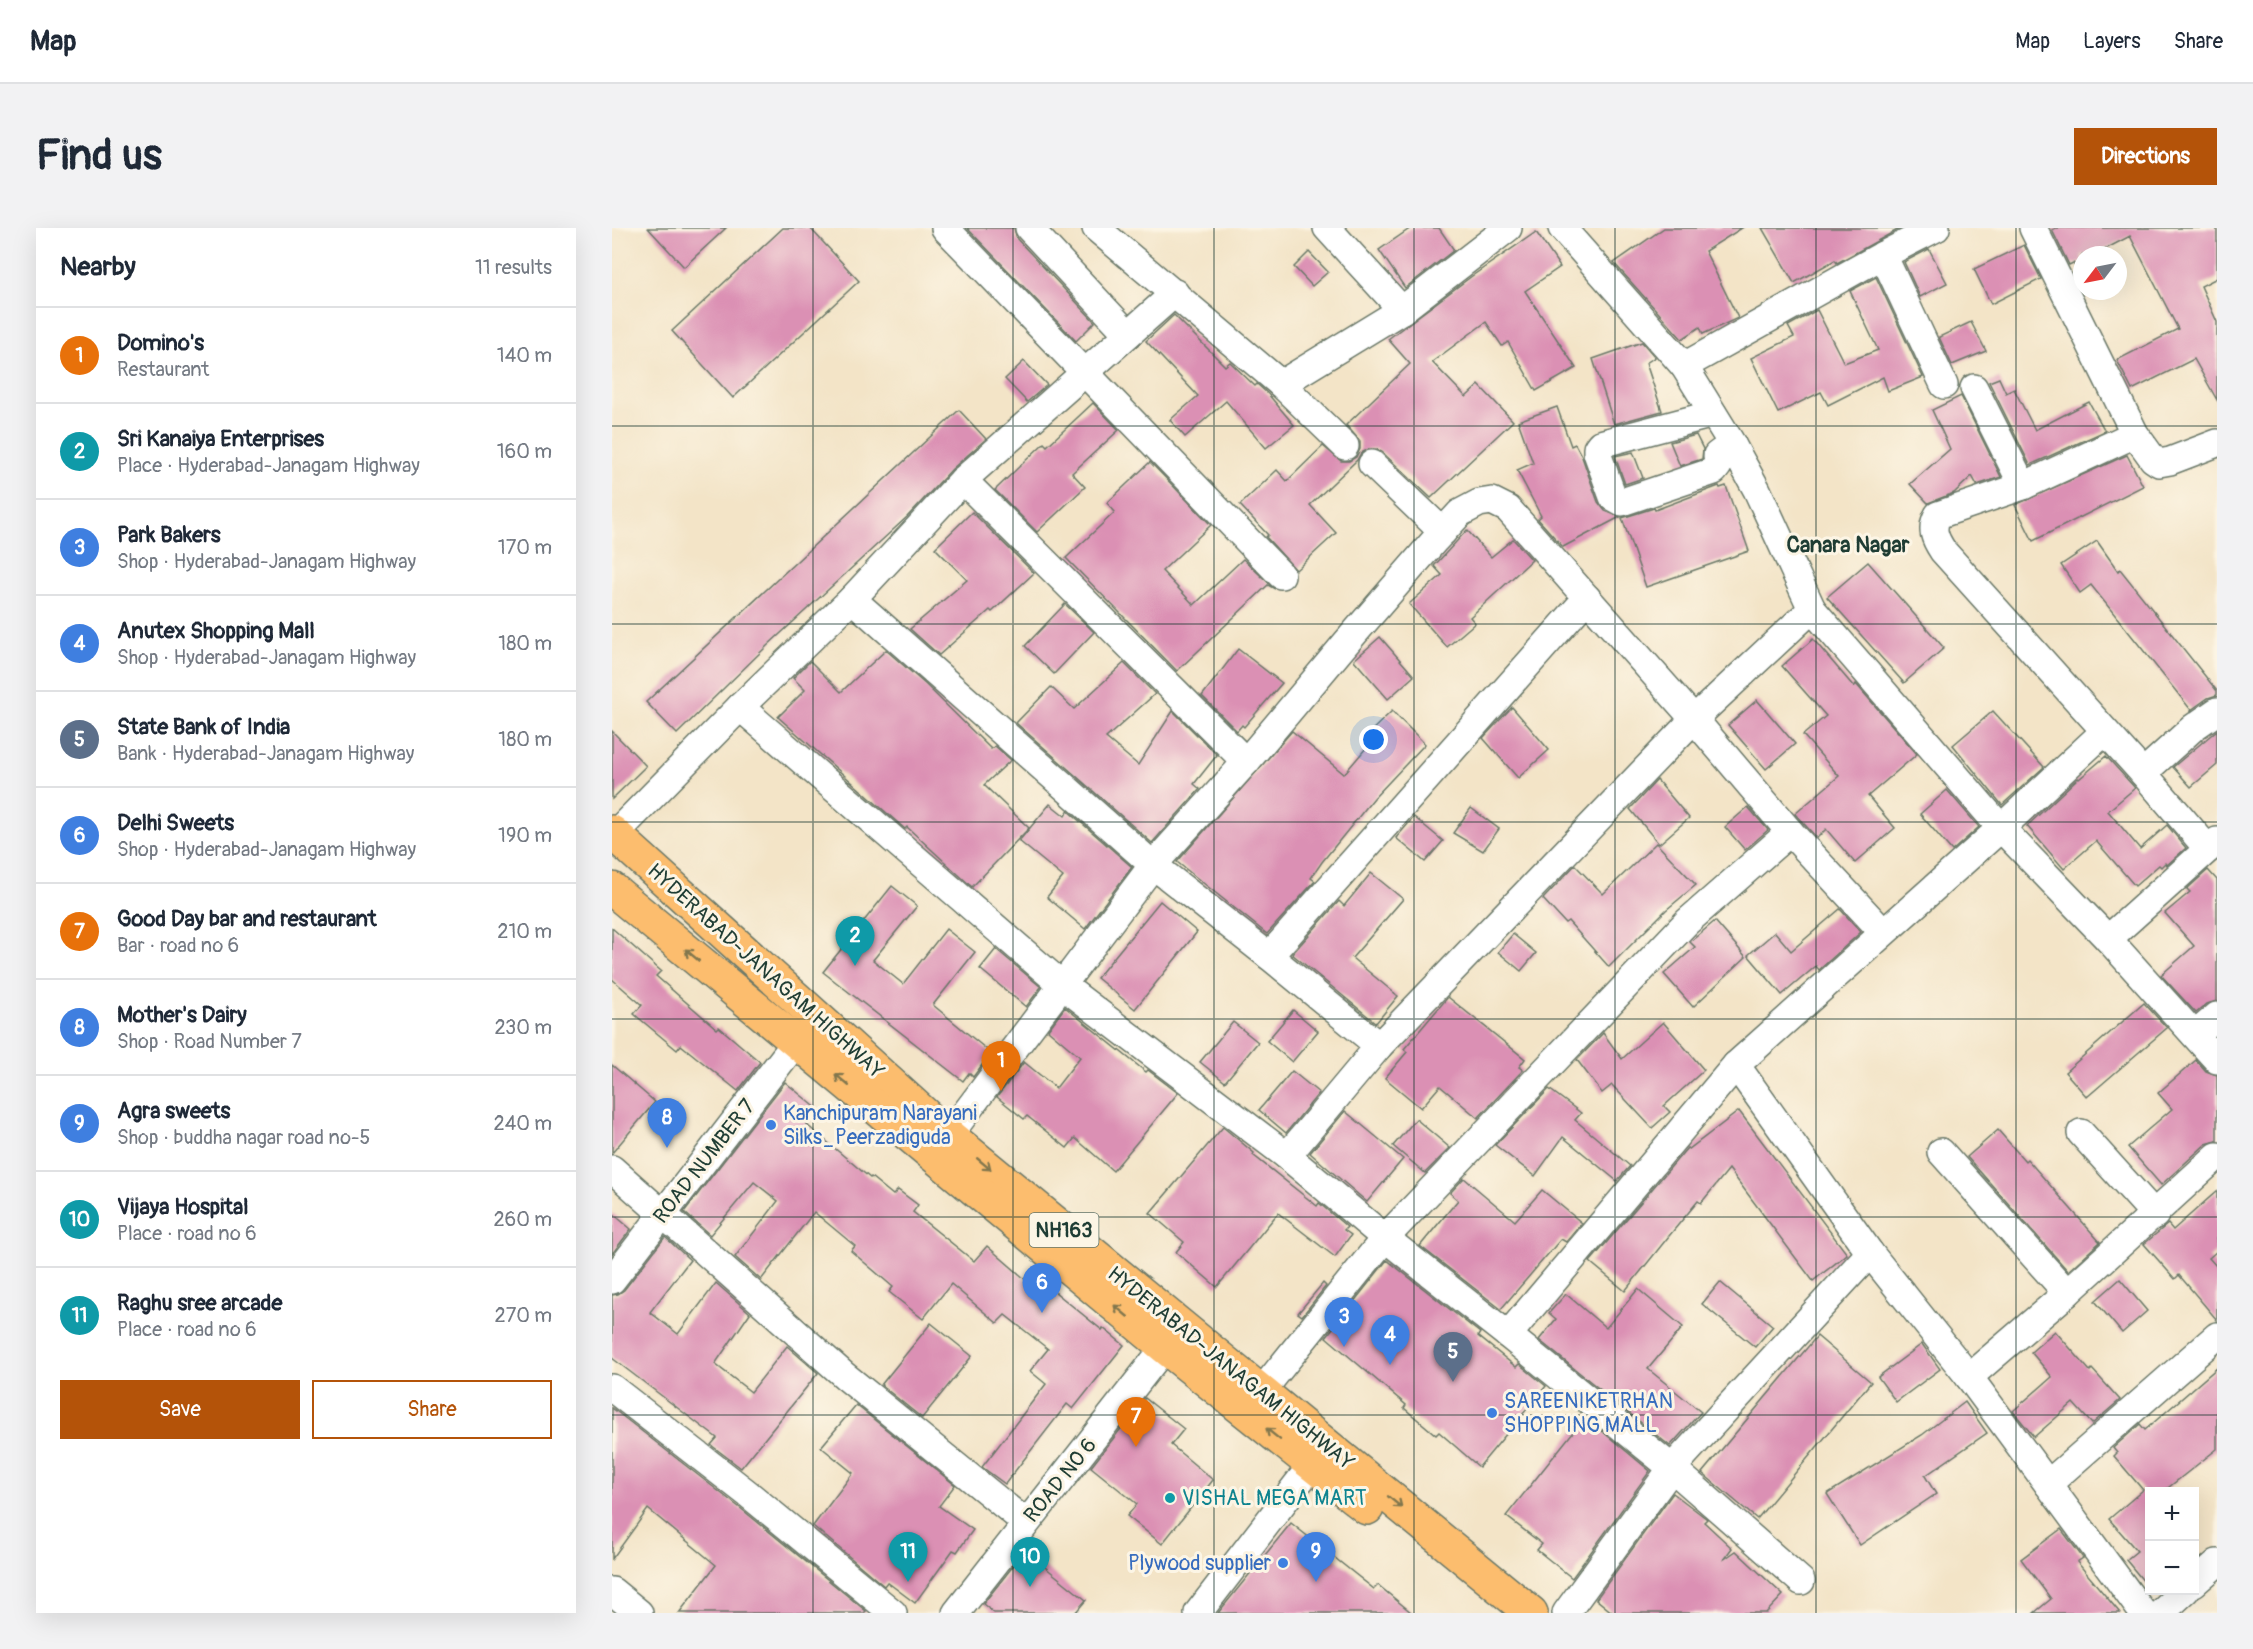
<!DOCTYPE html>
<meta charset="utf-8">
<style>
:root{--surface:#fff;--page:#f2f2f3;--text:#1f2937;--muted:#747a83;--line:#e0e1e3;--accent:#b45309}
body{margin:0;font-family:Pangolin,sans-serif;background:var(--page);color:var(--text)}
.controls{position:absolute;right:18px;bottom:18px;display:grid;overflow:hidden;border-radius:0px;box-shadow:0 6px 24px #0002}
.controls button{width:54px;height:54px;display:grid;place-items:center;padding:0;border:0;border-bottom:2px solid var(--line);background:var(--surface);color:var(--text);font:30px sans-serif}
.compass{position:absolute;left:1461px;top:18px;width:54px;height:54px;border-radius:50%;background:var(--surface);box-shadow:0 6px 24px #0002;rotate:238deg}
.you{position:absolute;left:762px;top:512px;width:21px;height:21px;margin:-15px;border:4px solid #fff;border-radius:50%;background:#1a73e8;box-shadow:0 0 0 9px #1a73e833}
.badge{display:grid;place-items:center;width:39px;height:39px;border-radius:50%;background:var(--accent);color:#fff;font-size:20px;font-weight:700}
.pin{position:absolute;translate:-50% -50px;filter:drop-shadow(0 2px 3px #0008)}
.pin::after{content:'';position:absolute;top:32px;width:21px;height:18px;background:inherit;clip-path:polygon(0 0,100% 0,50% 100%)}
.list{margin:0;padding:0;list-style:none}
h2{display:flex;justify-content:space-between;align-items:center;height:78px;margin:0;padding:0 24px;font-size:26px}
h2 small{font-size:20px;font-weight:400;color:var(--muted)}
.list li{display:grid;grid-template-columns:39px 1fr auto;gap:18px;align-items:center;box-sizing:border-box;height:96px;padding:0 24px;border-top:2px solid var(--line)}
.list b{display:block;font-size:22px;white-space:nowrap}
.list p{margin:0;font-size:20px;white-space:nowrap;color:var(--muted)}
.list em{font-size:20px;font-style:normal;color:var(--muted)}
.actions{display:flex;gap:12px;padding:18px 24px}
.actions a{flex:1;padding:14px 0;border:2px solid var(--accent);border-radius:0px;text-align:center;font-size:21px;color:var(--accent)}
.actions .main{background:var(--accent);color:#fff}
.map{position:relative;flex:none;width:1605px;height:1385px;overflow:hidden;border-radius:0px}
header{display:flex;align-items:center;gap:36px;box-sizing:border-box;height:84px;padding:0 30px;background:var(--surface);border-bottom:2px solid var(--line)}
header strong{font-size:28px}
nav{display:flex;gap:33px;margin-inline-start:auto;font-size:21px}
.intro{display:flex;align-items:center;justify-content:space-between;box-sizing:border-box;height:144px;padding:0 36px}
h1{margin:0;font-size:42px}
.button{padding:15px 27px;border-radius:0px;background:var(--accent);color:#fff;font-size:21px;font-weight:700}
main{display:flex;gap:36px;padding:0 36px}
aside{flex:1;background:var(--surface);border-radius:0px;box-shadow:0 6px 24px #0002}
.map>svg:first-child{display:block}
</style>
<header>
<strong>Map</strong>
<nav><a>Map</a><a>Layers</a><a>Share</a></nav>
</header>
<div class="intro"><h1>Find us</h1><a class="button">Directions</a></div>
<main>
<aside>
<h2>Nearby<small>11 results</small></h2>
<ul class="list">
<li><span class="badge" style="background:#e8710a">1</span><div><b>Domino's</b><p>Restaurant</p></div><em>140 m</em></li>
<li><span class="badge" style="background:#0f9aa8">2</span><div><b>Sri Kanaiya Enterprises</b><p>Place · Hyderabad-Janagam Highway</p></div><em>160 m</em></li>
<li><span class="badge" style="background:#3f7fe0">3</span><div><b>Park Bakers</b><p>Shop · Hyderabad-Janagam Highway</p></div><em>170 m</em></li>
<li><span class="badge" style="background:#3f7fe0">4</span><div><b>Anutex Shopping Mall</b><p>Shop · Hyderabad-Janagam Highway</p></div><em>180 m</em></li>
<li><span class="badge" style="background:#5c6f8a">5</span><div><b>State Bank of India</b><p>Bank · Hyderabad-Janagam Highway</p></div><em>180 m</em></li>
<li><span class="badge" style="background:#3f7fe0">6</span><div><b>Delhi Sweets</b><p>Shop · Hyderabad-Janagam Highway</p></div><em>190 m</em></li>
<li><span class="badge" style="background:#e8710a">7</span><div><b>Good Day bar and restaurant</b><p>Bar · road no 6</p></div><em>210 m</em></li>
<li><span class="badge" style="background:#3f7fe0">8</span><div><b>Mother's Dairy</b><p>Shop · Road Number 7</p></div><em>230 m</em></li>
<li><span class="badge" style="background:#3f7fe0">9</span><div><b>Agra sweets</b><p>Shop · buddha nagar road no-5</p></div><em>240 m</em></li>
<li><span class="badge" style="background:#0f9aa8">10</span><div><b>Vijaya Hospital</b><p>Place · road no 6</p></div><em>260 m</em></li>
<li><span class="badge" style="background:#0f9aa8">11</span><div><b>Raghu sree arcade</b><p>Place · road no 6</p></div><em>270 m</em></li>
</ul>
<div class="actions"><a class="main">Save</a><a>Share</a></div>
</aside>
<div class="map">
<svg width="1605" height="1385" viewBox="0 0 1605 1385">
<rect width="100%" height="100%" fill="#fcf5e5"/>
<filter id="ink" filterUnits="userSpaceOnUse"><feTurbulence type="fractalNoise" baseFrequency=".0167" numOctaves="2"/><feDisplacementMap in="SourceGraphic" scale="12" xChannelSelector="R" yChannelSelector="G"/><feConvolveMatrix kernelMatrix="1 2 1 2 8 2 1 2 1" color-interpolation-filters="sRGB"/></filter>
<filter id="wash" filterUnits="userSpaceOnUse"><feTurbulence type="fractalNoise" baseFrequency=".008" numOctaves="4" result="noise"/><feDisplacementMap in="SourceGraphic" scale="24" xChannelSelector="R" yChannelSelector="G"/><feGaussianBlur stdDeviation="1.35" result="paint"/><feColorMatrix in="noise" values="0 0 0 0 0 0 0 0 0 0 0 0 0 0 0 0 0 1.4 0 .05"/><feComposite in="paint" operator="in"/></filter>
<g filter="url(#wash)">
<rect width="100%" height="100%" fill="#f3e4c7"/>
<g id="blocks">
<g fill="#db90b4">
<polygon points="36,0 114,0 72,39"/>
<polygon points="171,0 198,0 247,53 121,170 60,103"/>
<polygon points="355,0 402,0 405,11 483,94 464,113"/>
<polygon points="799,0 827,0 842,22 793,60 767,22"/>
<polygon points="1052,0 1130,0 1093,23 1126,90 1091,106 1088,99 1070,111 1002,35"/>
<polygon points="1150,0 1289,0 1225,35 1223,32 1182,55"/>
<polygon points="1444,0 1605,0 1605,50 1589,58 1605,94 1605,172 1582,131 1520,162 1505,132 1566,101 1518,8 1482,27 1470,27 1470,33 1463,37 1461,35 1457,37 1440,2"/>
<polygon points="924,4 948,39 913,63 964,140 924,163 896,114 890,118 874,94 820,134 854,169 867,157 901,193 819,270 770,224 764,221 757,221 749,225 745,232 698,277 724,305 684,342 654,309 656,307 628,277 665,242 675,253 711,218 729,233 737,233 744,229 748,221 748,213 734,197 798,136 776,111 860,48"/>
<polygon points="1412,17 1429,51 1379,76 1362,41"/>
<polygon points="1317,21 1335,55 1308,69 1292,34"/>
<polygon points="697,24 716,44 700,58 682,39"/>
<polygon points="1264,49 1311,149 1276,163 1271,149 1216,177 1209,164 1166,185 1139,130 1182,109 1176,98 1205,82 1232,135 1266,122 1238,63"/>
<polygon points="562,87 613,138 618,134 643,158 645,156 656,166 682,197 654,220 614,173 573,209 558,192 586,168 534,113"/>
<polygon points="1359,94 1374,123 1340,137 1327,109"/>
<polygon points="1030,114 1043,129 1034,135 1050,183 1002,196 981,131"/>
<polygon points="412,133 435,157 415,174 393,151"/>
<polygon points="1387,150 1394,165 1402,161 1423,202 1477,174 1493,203 1418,237 1377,154"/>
<polygon points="1349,168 1389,249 1365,257 1360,248 1342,265 1316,275 1298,256 1338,221 1320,182"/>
<polygon points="481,175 507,202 460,245 473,259 425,304 383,262 432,215 435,218"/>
<polygon points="945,179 959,218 963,216 970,229 986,274 993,283 1008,289 951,319 926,291 929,288 905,242 921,235 906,193"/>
<polygon points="347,182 374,211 340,241 295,289 155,418 65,506 34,474"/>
<polygon points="1084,207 1091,221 1090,231 1068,238 1058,214"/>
<polygon points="1021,224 1031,250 1013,256 1003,228"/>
<polygon points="1515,227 1531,258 1421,313 1403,277"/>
<polygon points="538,234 599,297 550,343 582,377 631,331 663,361 656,357 565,443 454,330 503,284 495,275"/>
<polygon points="1107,258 1108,260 1114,258 1137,323 1034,359 1010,290 1042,280 1043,282"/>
<polygon points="360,284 422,345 380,384 378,382 327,427 298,401 355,352 323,320"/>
<polygon points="855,302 879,329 901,311 920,332 858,389 863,395 835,419 797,376 830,347 822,338"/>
<polygon points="1485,313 1506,343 1508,341 1605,463 1605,467 1596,470 1579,482 1479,357 1468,365 1449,337"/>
<polygon points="1256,334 1332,420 1292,455 1215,369"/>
<polygon points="453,376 482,404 442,446 413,418"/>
<polygon points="768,409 802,448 776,471 742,432"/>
<polygon points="1201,411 1242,459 1244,456 1305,526 1256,568 1283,600 1243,635 1214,601 1205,610 1183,586 1227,548 1191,507 1214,488 1170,438"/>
<polygon points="626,421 670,455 632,499 630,497 625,503 590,468"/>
<polygon points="274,422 314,457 379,521 383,518 399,532 372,557 417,600 360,659 295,599 293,601 166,489 193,462 181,450 198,433 229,464"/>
<polygon points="512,435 543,466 494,510 526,537 561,483 605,527 582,556 588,561 540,615 404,495 439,459 462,481"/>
<polygon points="1145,472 1183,516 1154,541 1116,497"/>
<polygon points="900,479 937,522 906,550 871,510"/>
<polygon points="780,483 813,516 762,570 710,634 699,650 703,653 655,706 565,634 680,503 732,546 760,513 754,508"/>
<polygon points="1381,483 1432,539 1390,577 1341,517"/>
<polygon points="1605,502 1605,537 1579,559 1561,539"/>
<polygon points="0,503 34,538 0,571"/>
<polygon points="1494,528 1523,560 1496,583 1528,621 1555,597 1574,620 1555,637 1553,635 1549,639 1547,637 1523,658 1484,613 1452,641 1415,598 1466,550 1467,551"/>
<polygon points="1045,552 1077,590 1047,616 1018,581"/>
<polygon points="1335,562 1367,599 1340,623 1308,586"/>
<polygon points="438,576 453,588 456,583 520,639 473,701 435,669 451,649 407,613"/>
<polygon points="1136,579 1156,602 1133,622 1113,599"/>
<polygon points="859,580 887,601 871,623 841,605"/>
<polygon points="802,589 831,613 813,634 784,610"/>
<polygon points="1044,615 1084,657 1054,682 997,739 956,693 953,695 931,671 963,637 991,666"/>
<polygon points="1596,642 1605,652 1605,773 1595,776 1584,785 1549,747 1582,718 1553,685 1578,664 1575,661"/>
<polygon points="759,645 791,671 740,730 786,768 764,795 680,726 727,673 732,678"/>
<polygon points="280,658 305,678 261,732 291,756 334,701 363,724 321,777 379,825 361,849 357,845 351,853 211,744"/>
<polygon points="548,673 585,704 523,781 485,750"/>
<polygon points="1228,681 1249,704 1207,742 1204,738 1170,767 1136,727 1163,704 1179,723"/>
<polygon points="1103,693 1134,729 1081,779 1052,746 1083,719 1078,714"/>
<polygon points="0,700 49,743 44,748 105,801 107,799 148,834 126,863 69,817 65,822 22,786 30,777 0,751"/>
<polygon points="901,706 924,725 909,743 886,724"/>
<polygon points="384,721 429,759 414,779 368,741"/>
<polygon points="836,769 913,831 907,839 911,842 866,890 828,858 809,880 773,850 795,824 792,821"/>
<polygon points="1532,775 1555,800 1475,869 1453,844"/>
<polygon points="453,779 534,844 536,842 566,865 501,943 463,910 455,920 415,888 412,891 385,869 412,834 444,860 468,829 436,802"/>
<polygon points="681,782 706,803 680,834 655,813"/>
<polygon points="621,794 646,814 613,854 588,834"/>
<polygon points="1051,794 1092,842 1052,878 1058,884 1040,900 1000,857 990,865 965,832 991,805 1010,831"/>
<polygon points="1584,832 1594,843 1605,847 1605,913 1594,916 1549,957 1516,919 1560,881 1546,865"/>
<polygon points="0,837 43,874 0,925"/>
<polygon points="680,843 707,865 674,905 647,882"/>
<polygon points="173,854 207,882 195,897 258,950 259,949 281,967 286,962 306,977 301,984 362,1033 375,1018 421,1058 427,1051 490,1102 491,1100 512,1117 461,1181 455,1176 393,1256 370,1239 434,1156 418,1143 436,1121 393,1087 385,1095 339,1056 311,1091 277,1064 281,1059 239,1023 243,1018 202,984 149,1052 123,1029 166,973 142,954 98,1007 72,984"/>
<polygon points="937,861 969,885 963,892 1018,938 1005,953 951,909 923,948 883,917"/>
<polygon points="733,883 791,931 755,974 698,925"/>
<polygon points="1127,883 1235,1026 1201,1053 1117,941 1089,975 1086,973 1057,1008 1013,1063 978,1034 1075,920 1077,921"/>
<polygon points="804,891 838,920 813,945 781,918"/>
<polygon points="611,899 642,925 641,927 705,978 707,975 735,999 732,1002 739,1007 723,1029 666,985 605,1059 564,1024 572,1014 538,985"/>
<polygon points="1386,902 1413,933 1415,931 1488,1014 1456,1043 1355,929"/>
<polygon points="852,950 903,993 930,962 970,995 954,1014 949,1011 889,1081 808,1018 846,972 838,965"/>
<polygon points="1605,963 1605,1023 1597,1030 1605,1039 1605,1092 1567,1047 1563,1051 1532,1016 1556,996 1561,1002"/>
<polygon points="0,985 19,1001 0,1026"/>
<polygon points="53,1009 78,1032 38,1084 66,1106 104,1055 138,1085 103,1136 139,1164 175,1118 206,1145 129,1240 99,1217 105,1210 0,1130 0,1067 6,1066 12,1062"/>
<polygon points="775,1032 868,1105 866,1108 904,1139 907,1136 934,1158 867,1239 827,1204 824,1207 792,1180 794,1177 714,1109"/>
<polygon points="1508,1051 1535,1083 1510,1105 1483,1073"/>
<polygon points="1108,1054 1161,1098 1143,1119 1090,1076"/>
<polygon points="711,1055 714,1058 690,1088 686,1085"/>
<polygon points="1026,1061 1071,1099 1036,1141 1089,1184 1058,1218 927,1112 944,1091 937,1085 954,1066 994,1100"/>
<polygon points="319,1095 360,1128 310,1190 269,1157"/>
<polygon points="1443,1103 1478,1143 1480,1141 1508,1172 1480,1196 1461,1175 1422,1209 1401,1183 1440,1149 1419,1124"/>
<polygon points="1205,1108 1259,1154 1145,1291 1090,1245"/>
<polygon points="1310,1116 1328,1141 1284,1174 1266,1149"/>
<polygon points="1605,1140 1605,1221 1552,1263 1538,1263 1538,1361 1514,1332 1525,1323 1497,1291 1531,1262 1502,1228 1505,1225 1501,1220 1528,1196 1533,1202"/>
<polygon points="533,1170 572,1201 559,1217 601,1252 550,1316 515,1288 525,1276 479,1239"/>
<polygon points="1353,1174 1375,1205 1313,1248 1324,1266 1248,1317 1215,1266 1310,1207"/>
<polygon points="244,1177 343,1257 327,1278 361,1302 345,1324 341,1322 303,1375 275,1354 272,1358 201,1298 241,1245 209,1219"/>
<polygon points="0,1180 132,1283 254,1383 252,1385 67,1385 104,1337 36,1281 0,1331"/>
<polygon points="973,1189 1038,1243 960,1350 925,1322 930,1316 894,1288"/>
<polygon points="1061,1265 1095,1291 1092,1294 1120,1320 1111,1332 1124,1323 1171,1367 1154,1385 1001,1385 984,1371"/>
<polygon points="679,1295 762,1361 766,1357 800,1385 606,1385"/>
<polygon points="1449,1301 1471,1330 1465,1334 1508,1385 1422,1385 1439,1371 1409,1331"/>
<polygon points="413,1323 474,1372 463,1385 382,1385 371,1376"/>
</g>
</g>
</g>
<g filter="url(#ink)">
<use href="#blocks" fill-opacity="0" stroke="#697767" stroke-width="1.5"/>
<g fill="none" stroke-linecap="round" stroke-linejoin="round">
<g stroke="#697767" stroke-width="30">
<g id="minor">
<polyline points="333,0 669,347"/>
<polyline points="417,0 516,106"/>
<polyline points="484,0 669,156 790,82 896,0"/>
<polyline points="715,0 790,82"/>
<polyline points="950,0 1072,138 1117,211 1145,262 1200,381 1389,600 1496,711 1605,832"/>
<polyline points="1421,0 1523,206 1541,231 1547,235 1558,233 1605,215"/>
<polyline points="1271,27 1332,157"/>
<polyline points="1072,138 1271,27 1324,0"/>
<polyline points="669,156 733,218"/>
<polyline points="1362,160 1411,258"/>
<polyline points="1101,186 988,216 985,220 985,225 1001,269 1010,274 1102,243 1106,238 1105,227 1120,216"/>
<path d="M 1523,206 L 1411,258 L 1326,287 C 1318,301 1323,311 1331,323 L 1531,545 L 1596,621"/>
<polyline points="760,236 831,304"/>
<polyline points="351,252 634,534"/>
<polyline points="240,371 541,637 657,728 767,818"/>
<polyline points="128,479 450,757 675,928 773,1010 896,1107 1060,1240 1189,1353"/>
<polyline points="1531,545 1582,499 1605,483"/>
<polyline points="3,606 128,479 240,371 351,252 563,65"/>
<polyline points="1496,711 1605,613"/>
<polyline points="657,728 975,370"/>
<polyline points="1583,807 1605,788"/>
<polyline points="1124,837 1258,1025 1357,1149 1531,1385"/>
<polyline points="1469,905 1543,987"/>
<polyline points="337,907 541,637 634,534 734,415 823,312 848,285 867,275 880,273 896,281 1082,491 1178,604 1271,704"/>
<polyline points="1329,924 1455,1065"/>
<polyline points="675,928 767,818 1082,491 1200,381"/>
<polyline points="0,941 233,1148 413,1294"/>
<polyline points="0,1052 184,814"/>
<polyline points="896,1107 1124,837 1389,600 1492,504"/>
<polyline points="1357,1149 1455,1065 1605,928"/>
<polyline points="0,1160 135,1265 281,1385"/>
<polyline points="649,1164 773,1010 1075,694 1178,604"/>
<polyline points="1436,1256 1605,1108"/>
<polyline points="1582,1355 1605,1335"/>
<polyline points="0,1363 27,1385"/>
<polyline points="344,1385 553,1119"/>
<polyline points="586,1385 700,1237"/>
<polyline points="954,1385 1060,1240 1258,1025"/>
<polyline points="1549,1385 1574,1362"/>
</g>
</g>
<g stroke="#697767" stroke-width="36">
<g id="highway">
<polyline points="0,604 331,903 919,1385"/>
<polyline points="0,661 553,1119 755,1280"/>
</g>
</g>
<use href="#minor" stroke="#fff" stroke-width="27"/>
<use href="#highway" stroke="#fcbd6e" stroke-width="33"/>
</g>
<defs><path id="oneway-shaft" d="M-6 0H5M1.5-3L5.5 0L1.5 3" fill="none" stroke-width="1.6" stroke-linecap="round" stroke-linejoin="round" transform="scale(1.5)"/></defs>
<g stroke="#82774e">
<use href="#oneway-shaft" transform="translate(80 727) rotate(-140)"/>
<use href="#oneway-shaft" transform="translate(230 852) rotate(-140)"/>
<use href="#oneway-shaft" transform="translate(372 936) rotate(40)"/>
<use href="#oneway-shaft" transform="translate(509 1083) rotate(-140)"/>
<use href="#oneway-shaft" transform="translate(661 1206) rotate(-141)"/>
<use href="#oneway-shaft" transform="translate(783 1274) rotate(39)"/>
</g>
</g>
<path fill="none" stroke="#1f3d34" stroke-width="1.5" stroke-opacity="0.55" d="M 201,0 L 201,1385M 401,0 L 401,1385M 602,0 L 602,1385M 802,0 L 802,1385M 1003,0 L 1003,1385M 1204,0 L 1204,1385M 1404,0 L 1404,1385M 0,198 L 1605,198M 0,396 L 1605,396M 0,594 L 1605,594M 0,791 L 1605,791M 0,989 L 1605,989M 0,1187 L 1605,1187"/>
<g fill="#3f7fe0" stroke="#fcf5e5" stroke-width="2">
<circle cx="159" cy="897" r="6"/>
<circle cx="880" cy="1185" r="6"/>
<circle cx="671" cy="1335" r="6"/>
</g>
<circle fill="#0f9aa8" stroke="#fcf5e5" stroke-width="2" cx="558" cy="1270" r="6"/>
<g text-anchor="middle" stroke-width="6" stroke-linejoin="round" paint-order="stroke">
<rect fill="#fcf5e5" stroke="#617469" stroke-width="1.5" x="417.5" y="985" width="69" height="34" rx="4.5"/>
<g font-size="20" font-weight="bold" fill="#1f3d34">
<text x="452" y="1009">NH163</text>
</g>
<g font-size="21" fill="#1f3d34" stroke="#fcf5e5">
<text transform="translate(154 743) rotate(42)" y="7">HYDERABAD-JANAGAM HIGHWAY</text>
<text transform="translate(92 933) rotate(-52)" y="7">ROAD NUMBER 7</text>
<text transform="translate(619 1140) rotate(39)" y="7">HYDERABAD-JANAGAM HIGHWAY</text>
<text transform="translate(448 1252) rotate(-51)" y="7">ROAD NO 6</text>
</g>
<g font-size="21" fill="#366cbe" stroke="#fcf5e5" text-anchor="start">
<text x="171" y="892">Kanchipuram Narayani<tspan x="171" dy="24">Silks_Peerzadiguda</tspan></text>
<text x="892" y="1180">SAREENIKETRHAN<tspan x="892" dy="24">SHOPPING MALL</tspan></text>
<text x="659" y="1342" text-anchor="end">Plywood supplier</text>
</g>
<g font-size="21" fill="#0d838f" stroke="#fcf5e5" text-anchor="start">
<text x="570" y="1277">VISHAL MEGA MART</text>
</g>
<g font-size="22" font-weight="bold" fill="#1f3d34" stroke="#fcf5e5">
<text x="1236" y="324">Canara Nagar</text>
</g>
</g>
</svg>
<div class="controls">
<button>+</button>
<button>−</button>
</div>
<svg class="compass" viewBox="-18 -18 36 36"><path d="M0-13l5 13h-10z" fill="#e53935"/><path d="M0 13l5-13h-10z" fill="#747a83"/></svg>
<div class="you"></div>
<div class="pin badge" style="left:389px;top:863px;background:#e8710a">1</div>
<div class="pin badge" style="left:243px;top:738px;background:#0f9aa8">2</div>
<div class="pin badge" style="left:732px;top:1119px;background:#3f7fe0">3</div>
<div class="pin badge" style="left:778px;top:1137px;background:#3f7fe0">4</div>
<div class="pin badge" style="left:841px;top:1154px;background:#5c6f8a">5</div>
<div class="pin badge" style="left:430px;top:1085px;background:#3f7fe0">6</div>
<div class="pin badge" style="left:524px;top:1219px;background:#e8710a">7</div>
<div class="pin badge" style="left:55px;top:920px;background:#3f7fe0">8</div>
<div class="pin badge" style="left:704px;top:1354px;background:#3f7fe0">9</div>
<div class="pin badge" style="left:418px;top:1359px;background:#0f9aa8">10</div>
<div class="pin badge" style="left:296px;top:1354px;background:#0f9aa8">11</div>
</div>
</main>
